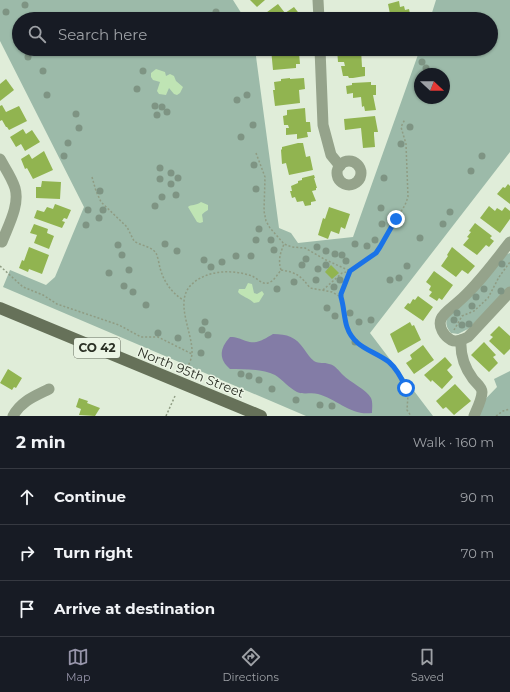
<!DOCTYPE html>
<meta charset="utf-8">
<style>
:root{--surface:#171b24;--page:#242831;--text:#f1f3f6;--muted:#9ea1a6;--line:#363941;--accent:#9795aa}
body{margin:0;font-family:Montserrat,sans-serif;background:var(--page);color:var(--text)}
.compass{position:absolute;left:414px;top:68px;width:36px;height:36px;border-radius:50%;background:var(--surface);box-shadow:0 1px 3px #0004;rotate:112deg}
.stop{position:absolute;width:12px;height:12px;margin:-9px;border:3px solid #1a73e8;border-radius:50%;background:#fff}
.stop.end{background:#1a73e8;border-color:#fff;box-shadow:0 1px 4px #0008}
.list{margin:0;padding:0;list-style:none}
h2{display:flex;justify-content:space-between;align-items:center;height:52px;margin:0;padding:0 16px;font-size:17px}
h2 small{font-size:13px;font-weight:400;color:var(--muted)}
.list li{display:grid;grid-template-columns:26px 1fr auto;gap:12px;align-items:center;box-sizing:border-box;height:56px;padding:0 16px;border-top:1px solid var(--line)}
.list b{display:block;font-size:15px;white-space:nowrap}
.list em{font-size:13px;font-style:normal;color:var(--muted)}
.icon{flex:none;width:22px;height:22px;fill:none;stroke:currentColor;stroke-width:2;stroke-linecap:round;stroke-linejoin:round}
.map{position:relative;flex:none;width:510px;height:416px;overflow:hidden}
.search{position:absolute;background:var(--surface);box-shadow:0 1px 3px #0004;left:12px;right:12px;top:12px;height:44px;display:flex;align-items:center;gap:10px;box-sizing:border-box;padding:0 14px;border-radius:22px;color:var(--muted);font-size:15px}
.sheet{height:220px;background:var(--surface)}
nav{display:flex;justify-content:space-around;align-items:center;box-sizing:border-box;height:56px;border-top:1px solid var(--line);background:var(--surface);font-size:11px;color:var(--muted)}
nav a{display:grid;justify-items:center;gap:2px}
nav .on{color:var(--accent)}
.map>svg:first-child{display:block}
</style>
<div class="map">
<svg width="510" height="416" viewBox="0 0 510 416">
<rect width="100%" height="100%" fill="#e0edd9"/>
<g fill="#9cbaa9" fill-rule="evenodd">
<path d="M 0,0 L 233,0 L 245,19 L 19,19 L 19,49 L 255,49 L 279,228 L 291,233 L 298,243 L 353,237 L 420,49 L 491,49 L 491,19 L 430,19 L 436,0 L 510,0 L 510,152 L 370,333 L 433,416 L 306,416 L 3,287 L 10,270 L 46,285 L 55,277 L 84,207 L 0,41 ZM 420,74 L 444,74 L 444,98 L 420,98 Z"/>
<path d="M 510,253 L 510,287 L 468,329 L 458,334 L 451,333 C 446,327 445,323 448,316 L 504,255 Z"/>
<polygon points="510,371 510,416 469,416 497,387 494,379"/>
</g>
<g fill="#bfe4b4">
<polygon points="156,69 165,72 166,76 170,74 174,76 176,81 183,87 180,93 177,95 174,94 169,88 166,95 159,94 157,91 160,82 153,80 151,77 151,73"/>
<path d="M 201,202 L 208,205 L 208,210 C 199,216 203,213 203,222 L 200,223 L 197,222 L 188,207 C 191,204 196,206 201,202 Z"/>
<path d="M 248,283 L 252,284 L 254,293 L 257,294 L 262,291 L 264,294 L 259,302 L 254,303 C 248,297 242,297 238,292 L 239,289 L 245,289 Z"/>
</g>
<path fill="#837ca6" d="M 273,334 C 287,334 296,337 304,349 C 307,353 310,358 314,361 C 319,364 324,362 329,364 C 335,365 339,371 343,375 C 350,382 367,390 371,398 C 373,402 372,409 372,413 C 351,416 337,399 318,394 C 311,392 304,395 297,392 C 289,388 283,380 275,375 C 262,369 244,369 230,369 C 218,359 220,348 230,337 C 237,337 240,339 246,341 C 257,345 264,339 273,334 Z"/>
<g fill="#91b450">
<polygon points="250,0 265,0 257,7"/>
<polygon points="399,1 400,7 404,6 405,10 409,9 411,19 386,19 385,15 390,14 388,4"/>
<polygon points="278,4 285,13 294,7 301,16 296,19 260,19 259,18"/>
<polygon points="350,13 364,19 348,19"/>
<polygon points="271,49 292,49 292,54 299,53 300,64 296,64 296,68 273,70"/>
<polygon points="337,49 361,49 362,67 365,67 365,76 353,78 349,78 348,76 343,76 341,66 345,66 344,62 338,62"/>
<polygon points="290,78 290,79 304,78 305,89 299,90 300,103 275,106 273,90 275,90 274,82 281,81 281,79"/>
<polygon points="6,79 14,90 0,101 0,84"/>
<polygon points="371,82 371,85 376,85 376,95 373,95 376,110 365,111 364,106 362,107 361,97 353,98 353,93 347,94 346,86 352,85 352,83"/>
<polygon points="2,105 6,112 19,106 27,121 9,130 7,127 6,127 2,120 0,121 0,106"/>
<polygon points="305,108 306,122 310,122 311,132 307,132 308,137 297,139 297,134 286,135 286,128 289,128 288,125 284,125 283,116 287,115 287,110"/>
<polygon points="375,116 378,132 374,132 374,135 375,147 363,148 361,128 345,130 344,119"/>
<polygon points="23,129 26,134 32,130 40,142 25,151 21,144 16,147 10,137"/>
<polygon points="298,143 303,143 306,157 310,156 313,170 289,175 286,163 282,164 281,150 282,149 282,147"/>
<polygon points="44,151 53,170 33,179 27,168 25,169 21,159 29,154 32,159"/>
<polygon points="314,175 315,178 314,178 317,188 316,188 316,190 312,191 316,201 311,202 311,205 305,206 303,201 297,202 295,197 292,198 290,191 292,191 291,186 298,183 298,181 302,180 302,178"/>
<polygon points="42,181 61,182 60,199 36,198 36,187 41,187"/>
<polygon points="508,184 510,186 510,204 497,194 503,187 505,188"/>
<polygon points="55,204 71,210 67,219 64,218 62,221 65,222 62,228 34,218 37,210 44,212 47,207 53,209"/>
<polygon points="489,206 495,211 497,208 502,211 505,207 510,211 510,219 500,233 480,218"/>
<polygon points="329,207 350,214 345,229 341,227 339,234 331,231 328,239 318,235 323,218 325,219"/>
<polygon points="475,223 492,236 490,238 494,241 489,247 486,245 477,255 463,245 469,238 467,237 471,232 469,231"/>
<polygon points="34,224 48,229 47,233 54,236 49,249 34,243 37,235 30,233"/>
<polygon points="29,247 49,255 42,274 29,269 28,272 19,268 22,260 24,261"/>
<polygon points="452,247 475,266 468,274 462,270 456,277 441,266 448,256 447,255"/>
<polygon points="331,265 339,273 332,279 325,272"/>
<polygon points="434,271 453,285 442,300 439,298 437,301 429,296 432,292 429,290 431,286 426,282"/>
<polygon points="418,296 433,307 423,321 404,308 408,303 410,304 413,299 415,300"/>
<polygon points="410,322 412,326 414,325 421,340 398,353 390,334"/>
<polygon points="499,326 510,336 510,349 504,355 489,341 493,337 490,335"/>
<polygon points="484,342 496,355 493,357 498,363 489,372 471,355"/>
<polygon points="423,345 434,360 414,374 406,363 412,359 410,355"/>
<polygon points="445,357 452,365 447,370 453,377 442,389 432,380 431,382 424,375"/>
<polygon points="8,369 22,378 16,388 14,387 12,390 0,383"/>
<polygon points="455,384 471,401 454,415 446,407 443,409 436,401"/>
<polygon points="79,398 88,401 87,403 100,408 95,416 79,415 81,409 76,407"/>
</g>
<g fill="none" stroke-linecap="round" stroke-linejoin="round">
<g stroke="#8f9c83" stroke-width="1.5" stroke-dasharray="2 2" stroke-linecap="butt">
<polyline points="256,153 265,177 264,211 266,221 270,228 284,244 292,247 305,248 326,260 350,271"/>
<path d="M 92,177 L 96,191 L 101,202 L 127,227 L 134,241 C 141,246 151,246 156,253 C 158,257 159,264 160,268 C 164,282 171,292 183,300"/>
<polyline points="0,266 23,287 43,295 57,304 119,325 141,337 158,337 192,354"/>
<path d="M 281,270 C 278,260 280,254 284,244"/>
<polyline points="323,290 342,273 350,271"/>
<polyline points="341,297 341,293 350,271 376,253 380,247 405,205 408,197 406,144 401,127 405,119"/>
<polyline points="454,330 462,316 474,311 488,298 499,277 510,262"/>
<path d="M 187,368 C 189,364 192,358 192,353 C 193,333 174,302 191,285 C 206,270 232,269 252,276 C 257,278 262,285 268,283 C 273,282 278,274 281,270 C 296,272 301,276 310,288 L 332,292 L 341,297 L 347,328 L 354,339 L 362,348 L 379,356 L 390,363 L 402,380 L 408,395 L 407,410 L 411,416"/>
<polyline points="166,416 175,396"/>
<polyline points="496,416 503,411 510,409"/>
</g>
<g stroke="#95a38b" stroke-width="11">
<polyline points="318,0 319,19"/>
<polyline points="320,49 323,125 331,155 340,166"/>
<path d="M 0,159 C 5,168 12,178 15,188 C 20,205 8,226 2,242"/>
<circle cx="349" cy="173" r="12"/>
<path d="M 510,242 C 494,262 478,285 458,302 C 453,307 444,312 441,319 C 438,327 444,336 451,340 C 457,343 463,339 468,337 L 510,292"/>
<path d="M 461,340 C 460,355 464,367 473,379 C 476,383 482,387 482,392 C 482,399 477,409 474,416"/>
<path d="M 13,416 C 21,401 35,396 49,389"/>
</g>
<polyline stroke="#667159" stroke-width="12" points="0,308 261,416"/>
</g>
<g fill="#7e9483">
<circle cx="25" cy="5" r="3.5"/>
<circle cx="6" cy="12" r="3.5"/>
<circle cx="216" cy="12" r="3.5"/>
<circle cx="28" cy="57" r="3.5"/>
<circle cx="422" cy="62" r="3.5"/>
<circle cx="426" cy="68" r="3.5"/>
<circle cx="43" cy="71" r="3.5"/>
<circle cx="143" cy="71" r="3.5"/>
<circle cx="137" cy="89" r="3.5"/>
<circle cx="47" cy="95" r="3.5"/>
<circle cx="247" cy="95" r="3.5"/>
<circle cx="237" cy="100" r="3.5"/>
<circle cx="155" cy="106" r="3.5"/>
<circle cx="162" cy="107" r="3.5"/>
<circle cx="167" cy="112" r="3.5"/>
<circle cx="76" cy="114" r="3.5"/>
<circle cx="157" cy="115" r="3.5"/>
<circle cx="253" cy="125" r="3.5"/>
<circle cx="410" cy="127" r="3.5"/>
<circle cx="79" cy="128" r="3.5"/>
<circle cx="241" cy="137" r="3.5"/>
<circle cx="68" cy="143" r="3.5"/>
<circle cx="401" cy="144" r="3.5"/>
<circle cx="64" cy="156" r="3.5"/>
<circle cx="482" cy="156" r="3.5"/>
<circle cx="254" cy="165" r="3.5"/>
<circle cx="160" cy="168" r="3.5"/>
<circle cx="471" cy="171" r="3.5"/>
<circle cx="171" cy="173" r="3.5"/>
<circle cx="178" cy="178" r="3.5"/>
<circle cx="384" cy="178" r="3.5"/>
<circle cx="160" cy="179" r="3.5"/>
<circle cx="171" cy="184" r="3.5"/>
<circle cx="256" cy="189" r="3.5"/>
<circle cx="100" cy="191" r="3.5"/>
<circle cx="176" cy="195" r="3.5"/>
<circle cx="162" cy="197" r="3.5"/>
<circle cx="155" cy="206" r="3.5"/>
<circle cx="381" cy="208" r="3.5"/>
<circle cx="88" cy="210" r="3.5"/>
<circle cx="103" cy="210" r="3.5"/>
<circle cx="450" cy="212" r="3.5"/>
<circle cx="99" cy="218" r="3.5"/>
<circle cx="382" cy="224" r="3.5"/>
<circle cx="443" cy="224" r="3.5"/>
<circle cx="86" cy="225" r="3.5"/>
<circle cx="259" cy="229" r="3.5"/>
<circle cx="420" cy="238" r="3.5"/>
<circle cx="256" cy="240" r="3.5"/>
<circle cx="271" cy="240" r="3.5"/>
<circle cx="375" cy="240" r="3.5"/>
<circle cx="165" cy="244" r="3.5"/>
<circle cx="355" cy="244" r="3.5"/>
<circle cx="118" cy="245" r="3.5"/>
<circle cx="367" cy="246" r="3.5"/>
<circle cx="317" cy="247" r="3.5"/>
<circle cx="274" cy="250" r="3.5"/>
<circle cx="177" cy="251" r="3.5"/>
<circle cx="326" cy="251" r="3.5"/>
<circle cx="335" cy="254" r="3.5"/>
<circle cx="122" cy="255" r="3.5"/>
<circle cx="342" cy="255" r="3.5"/>
<circle cx="236" cy="256" r="3.5"/>
<circle cx="251" cy="256" r="3.5"/>
<circle cx="306" cy="259" r="3.5"/>
<circle cx="204" cy="260" r="3.5"/>
<circle cx="346" cy="261" r="3.5"/>
<circle cx="222" cy="262" r="3.5"/>
<circle cx="502" cy="264" r="3.5"/>
<circle cx="302" cy="265" r="3.5"/>
<circle cx="326" cy="265" r="3.5"/>
<circle cx="407" cy="266" r="3.5"/>
<circle cx="211" cy="267" r="3.5"/>
<circle cx="318" cy="269" r="3.5"/>
<circle cx="129" cy="270" r="3.5"/>
<circle cx="109" cy="273" r="3.5"/>
<circle cx="399" cy="278" r="3.5"/>
<circle cx="316" cy="280" r="3.5"/>
<circle cx="340" cy="280" r="3.5"/>
<circle cx="390" cy="280" r="3.5"/>
<circle cx="294" cy="282" r="3.5"/>
<circle cx="124" cy="286" r="3.5"/>
<circle cx="334" cy="287" r="3.5"/>
<circle cx="277" cy="289" r="3.5"/>
<circle cx="484" cy="289" r="3.5"/>
<circle cx="501" cy="291" r="3.5"/>
<circle cx="133" cy="292" r="3.5"/>
<circle cx="476" cy="297" r="3.5"/>
<circle cx="146" cy="305" r="3.5"/>
<circle cx="472" cy="306" r="3.5"/>
<circle cx="327" cy="308" r="3.5"/>
<circle cx="350" cy="313" r="3.5"/>
<circle cx="457" cy="313" r="3.5"/>
<circle cx="335" cy="316" r="3.5"/>
<circle cx="371" cy="320" r="3.5"/>
<circle cx="454" cy="320" r="3.5"/>
<circle cx="205" cy="322" r="3.5"/>
<circle cx="359" cy="322" r="3.5"/>
<circle cx="469" cy="324" r="3.5"/>
<circle cx="462" cy="325" r="3.5"/>
<circle cx="202" cy="330" r="3.5"/>
<circle cx="158" cy="333" r="3.5"/>
<circle cx="208" cy="335" r="3.5"/>
<circle cx="178" cy="338" r="3.5"/>
<circle cx="355" cy="342" r="3.5"/>
<circle cx="201" cy="353" r="3.5"/>
<circle cx="241" cy="374" r="3.5"/>
<circle cx="249" cy="376" r="3.5"/>
<circle cx="259" cy="380" r="3.5"/>
<circle cx="272" cy="389" r="3.5"/>
<circle cx="296" cy="400" r="3.5"/>
<circle cx="320" cy="405" r="3.5"/>
<circle cx="332" cy="406" r="3.5"/>
</g>
<g fill="none" stroke-linecap="round" stroke-linejoin="round">
<path stroke="#1a73e8" stroke-width="5" d="M 396,219 L 380,247 L 376,253 L 350,271 L 341,294 L 341,297 C 344,307 344,318 347,327 C 354,348 373,350 389,362 C 396,368 402,379 406,388"/>
</g>
<g text-anchor="middle" stroke-width="3" stroke-linejoin="round" paint-order="stroke">
<rect fill="#ebf5e5" stroke="#656c5f" stroke-width="1" x="74" y="338" width="46" height="20" rx="3"/>
<g font-size="12" font-weight="bold" fill="#2c3126">
<text x="97" y="352">CO 42</text>
</g>
<g font-size="13" fill="#2c3126" stroke="#ebf5e5">
<text transform="translate(191 372) rotate(22)" y="5">North 95th Street</text>
</g>
</g>
</svg>
<svg class="compass" viewBox="-18 -18 36 36"><path d="M0-13l5 13h-10z" fill="#e53935"/><path d="M0 13l5-13h-10z" fill="#9ea1a6"/></svg>
<div class="stop" style="left:406px;top:388px"></div>
<div class="stop end" style="left:396px;top:219px"></div>
<div class="search"><svg class="icon" aria-label="search" viewBox="0 0 24 24"><circle cx="10" cy="10" r="6"/><path d="M15 15l6 6"/></svg>Search here</div>
</div>
<section class="sheet">
<h2>2 min<small>Walk · 160 m</small></h2>
<ul class="list">
<li><svg class="icon" aria-label="ahead" viewBox="0 0 24 24"><path d="M12 20V5M6 11l6-6 6 6"/></svg><div><b>Continue</b></div><em>90 m</em></li>
<li><svg class="icon" aria-label="right" viewBox="0 0 24 24"><path d="M7 20v-9h11M14 6l5 5-5 5"/></svg><div><b>Turn right</b></div><em>70 m</em></li>
<li><svg class="icon" aria-label="arrive" viewBox="0 0 24 24"><path d="M6 21V4h12l-3 4 3 4H6"/></svg><div><b>Arrive at destination</b></div></li>
</ul>
</section>
<nav>
<a class="on"><svg class="icon" aria-label="map" viewBox="0 0 24 24"><path d="M3 6l6-2 6 2 6-2v14l-6 2-6-2-6 2zM9 4v14M15 6v14"/></svg>Map</a>
<a><svg class="icon" aria-label="directions" viewBox="0 0 24 24"><path d="M12 3l9 9-9 9-9-9zM9 14v-3h6M13 9l2 2-2 2"/></svg>Directions</a>
<a><svg class="icon" aria-label="saved" viewBox="0 0 24 24"><path d="M7 4h10v16l-5-4-5 4z"/></svg>Saved</a>
</nav>
